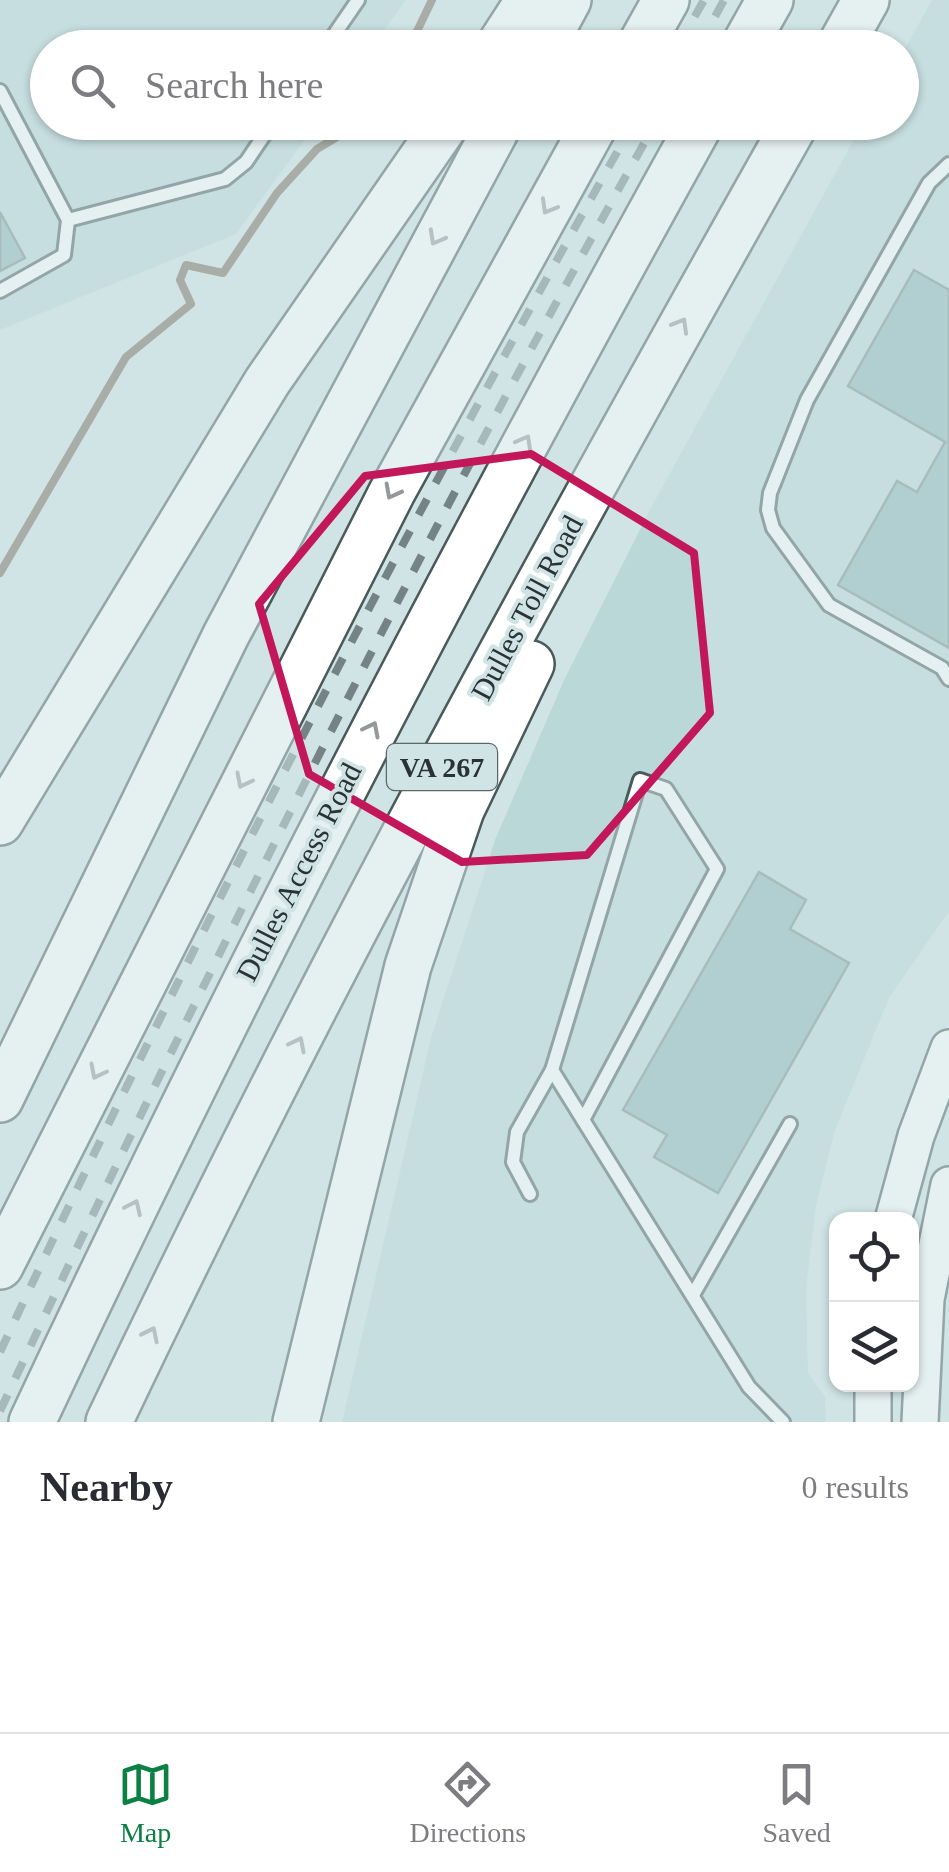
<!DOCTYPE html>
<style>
:root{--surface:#fff;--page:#f7f7f7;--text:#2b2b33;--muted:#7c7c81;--line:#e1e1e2;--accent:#0b8043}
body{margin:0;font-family:Georgia,serif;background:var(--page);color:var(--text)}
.controls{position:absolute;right:30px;bottom:30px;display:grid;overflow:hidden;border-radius:20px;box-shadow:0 2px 8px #0004}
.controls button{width:90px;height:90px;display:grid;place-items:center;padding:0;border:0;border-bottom:2px solid var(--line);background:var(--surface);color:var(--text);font:50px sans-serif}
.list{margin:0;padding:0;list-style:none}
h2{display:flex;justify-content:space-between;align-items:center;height:130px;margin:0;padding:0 40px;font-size:42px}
h2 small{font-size:32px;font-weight:400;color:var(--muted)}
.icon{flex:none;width:55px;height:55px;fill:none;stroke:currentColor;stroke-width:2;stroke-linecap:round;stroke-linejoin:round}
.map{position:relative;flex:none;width:949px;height:1422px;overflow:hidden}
.search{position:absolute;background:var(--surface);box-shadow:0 2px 8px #0004;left:30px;right:30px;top:30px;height:110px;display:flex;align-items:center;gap:25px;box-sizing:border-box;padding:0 35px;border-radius:55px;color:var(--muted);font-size:38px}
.sheet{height:310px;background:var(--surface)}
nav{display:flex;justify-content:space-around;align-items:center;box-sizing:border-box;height:140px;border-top:2px solid var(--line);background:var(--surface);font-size:28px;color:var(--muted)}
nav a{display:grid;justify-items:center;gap:5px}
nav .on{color:var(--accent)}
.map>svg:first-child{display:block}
</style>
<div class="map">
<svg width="949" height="1422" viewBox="0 0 949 1422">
<rect width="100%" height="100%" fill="#d0e4e5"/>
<g fill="#bbd8d9">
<polygon points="0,0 406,0 372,47 48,48 48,122 317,123 236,234 0,330"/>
<polygon points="932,0 949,0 949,911 889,998 834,1133 816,1206 806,1288 808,1373 825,1397 826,1422 342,1422 431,1038 495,840 564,680 653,504 863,123 902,122 902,54"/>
</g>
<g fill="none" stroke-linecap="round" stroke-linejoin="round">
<g stroke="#796a5c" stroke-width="8">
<polyline points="409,48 432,0"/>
<polyline points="0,573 126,357 191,304 180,280 186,265 223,273 277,193 317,149 362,122"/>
</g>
</g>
<g fill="#8cb3b5" stroke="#7a8c8d" stroke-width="2.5">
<polygon points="0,212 25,258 0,271"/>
<polygon points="914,270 949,290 949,648 838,585 897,481 917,492 945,442 848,386"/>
<polygon points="759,872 806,900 790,929 849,963 718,1193 654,1157 667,1135 623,1110"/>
</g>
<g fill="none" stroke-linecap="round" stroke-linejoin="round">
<g stroke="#4a5a5b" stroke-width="18">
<g id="lane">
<polyline points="325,48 358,0"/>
<polyline points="0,91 68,220 64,255 0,291"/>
<polyline points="949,164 929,183 807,400 770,493 768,510 773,528 829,605 942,668 949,679"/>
<polyline points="68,220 225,179 246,162 273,122"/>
<polyline points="552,1070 749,1387 783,1422"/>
<polyline points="530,1194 513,1162 517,1132 552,1070 640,780 666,789 717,869 583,1120"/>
<polyline points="694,1293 790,1124"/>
</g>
</g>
<g stroke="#4a5a5b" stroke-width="40">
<g id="secondary">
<polyline points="893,1220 916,1136 949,1048"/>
<polyline points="873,1422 873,1384"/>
<polyline points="920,1422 926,1299 949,1185"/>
</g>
</g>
<g stroke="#4a5a5b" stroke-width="50">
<g id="highway">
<polyline points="498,48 529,0"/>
<polyline points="542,48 568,0"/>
<polyline points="639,48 666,0"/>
<polyline points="743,48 770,0"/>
<polyline points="839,48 866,0"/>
<polyline points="0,822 267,382 447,122"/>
<polyline points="0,1099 226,635 500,122"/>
<polyline points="0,1266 392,492 596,122"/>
<path d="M 32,1422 C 239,980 464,549 701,122"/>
<path d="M 109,1422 C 319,979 555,549 796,122"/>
<polyline points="296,1422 408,966 461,810 531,664"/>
</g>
</g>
<use href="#lane" stroke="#fff" stroke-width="12"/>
<use href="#secondary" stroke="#fff" stroke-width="35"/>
<use href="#highway" stroke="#fff" stroke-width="45"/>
<g stroke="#768384" stroke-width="8" stroke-dasharray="18 18" stroke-linecap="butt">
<polyline points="677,48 704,0"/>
<polyline points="698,48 724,0"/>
<path d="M 0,1352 C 195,934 408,523 634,122"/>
<path d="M 0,1411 C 204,975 420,543 656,122"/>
</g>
</g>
<defs><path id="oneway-chevron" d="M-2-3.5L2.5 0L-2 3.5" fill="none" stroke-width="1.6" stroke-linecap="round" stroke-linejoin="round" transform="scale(2.5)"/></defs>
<g stroke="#959899">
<use href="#oneway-chevron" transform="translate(548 207) rotate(120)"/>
<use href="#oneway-chevron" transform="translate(436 238) rotate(119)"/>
<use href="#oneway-chevron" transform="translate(681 325) rotate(-60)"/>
<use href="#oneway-chevron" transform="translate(525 442) rotate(-61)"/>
<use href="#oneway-chevron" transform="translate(392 492) rotate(118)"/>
<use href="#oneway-chevron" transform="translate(372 729) rotate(-63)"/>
<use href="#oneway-chevron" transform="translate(243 781) rotate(117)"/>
<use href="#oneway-chevron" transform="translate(298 1044) rotate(-63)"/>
<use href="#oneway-chevron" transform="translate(97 1072) rotate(117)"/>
<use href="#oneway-chevron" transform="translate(134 1207) rotate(-65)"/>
<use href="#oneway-chevron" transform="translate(151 1334) rotate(-64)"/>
</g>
<path d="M0 0H949V1422H0ZM 531,454 L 694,553 L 710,713 L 587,855 L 462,862 L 309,774 L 259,604 L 365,476 Z" fill="#d0e4e5" fill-opacity=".55" fill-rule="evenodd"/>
<path fill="none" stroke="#c2185b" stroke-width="8" stroke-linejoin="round" d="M 531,454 L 694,553 L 710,713 L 587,855 L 462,862 L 309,774 L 259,604 L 365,476 Z"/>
<g text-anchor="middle" stroke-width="8" stroke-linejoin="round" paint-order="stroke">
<rect fill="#d0e4e5" stroke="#5c6768" stroke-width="2.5" x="387" y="744" width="110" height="46" rx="8"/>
<g font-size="28" font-weight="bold" fill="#2b3233">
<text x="442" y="777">VA 267</text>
</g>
<g font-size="30" fill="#2b3233" stroke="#d0e4e5">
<text transform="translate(527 608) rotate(-62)" y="10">Dulles Toll Road</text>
<text transform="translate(299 872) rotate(-63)" y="10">Dulles Access Road</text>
</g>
</g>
</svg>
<div class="controls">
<button><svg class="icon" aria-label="locate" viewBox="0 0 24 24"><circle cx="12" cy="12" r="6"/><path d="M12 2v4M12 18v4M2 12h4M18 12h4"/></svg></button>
<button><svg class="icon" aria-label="layers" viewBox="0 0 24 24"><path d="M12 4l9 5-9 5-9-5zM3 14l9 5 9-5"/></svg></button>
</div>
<div class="search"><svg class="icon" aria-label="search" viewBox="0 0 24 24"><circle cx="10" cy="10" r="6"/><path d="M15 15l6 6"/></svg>Search here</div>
</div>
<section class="sheet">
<h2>Nearby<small>0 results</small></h2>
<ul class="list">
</ul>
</section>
<nav>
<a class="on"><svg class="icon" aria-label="map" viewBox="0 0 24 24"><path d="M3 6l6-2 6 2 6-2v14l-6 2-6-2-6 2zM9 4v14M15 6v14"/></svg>Map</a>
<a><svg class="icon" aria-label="directions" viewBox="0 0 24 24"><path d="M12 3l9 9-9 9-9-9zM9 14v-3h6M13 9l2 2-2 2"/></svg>Directions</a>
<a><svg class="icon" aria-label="saved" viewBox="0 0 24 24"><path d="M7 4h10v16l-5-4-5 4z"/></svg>Saved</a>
</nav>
